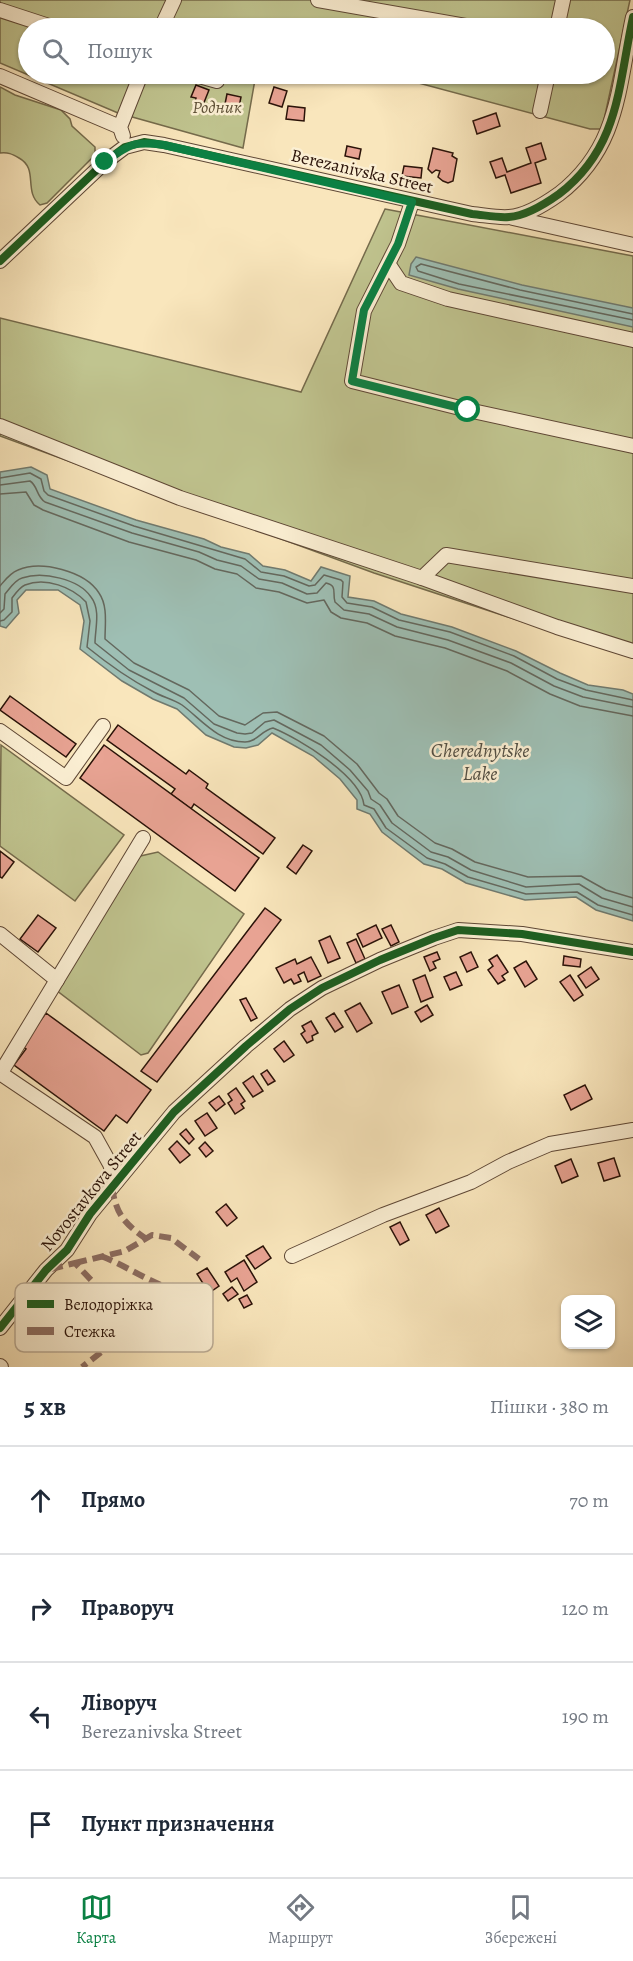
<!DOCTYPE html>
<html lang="uk">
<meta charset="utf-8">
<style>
:root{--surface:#fff;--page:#f6f6f7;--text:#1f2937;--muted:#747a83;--line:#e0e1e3;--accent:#0b8043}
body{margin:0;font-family:Alegreya,serif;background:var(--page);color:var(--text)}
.controls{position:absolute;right:18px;bottom:18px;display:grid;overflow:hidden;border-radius:12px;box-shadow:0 2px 4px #0004}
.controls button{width:54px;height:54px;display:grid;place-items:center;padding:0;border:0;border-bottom:2px solid var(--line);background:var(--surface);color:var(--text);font:30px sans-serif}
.stop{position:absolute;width:18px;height:18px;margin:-14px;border:4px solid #0b8043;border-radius:50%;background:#fff}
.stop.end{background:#0b8043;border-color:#fff;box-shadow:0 2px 6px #0008}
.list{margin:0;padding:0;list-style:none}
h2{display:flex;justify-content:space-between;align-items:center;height:78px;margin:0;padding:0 24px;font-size:26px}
h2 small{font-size:20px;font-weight:400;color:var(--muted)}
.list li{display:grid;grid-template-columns:39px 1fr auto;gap:18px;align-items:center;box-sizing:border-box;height:108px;padding:0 24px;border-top:2px solid var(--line)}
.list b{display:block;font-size:22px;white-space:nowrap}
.list p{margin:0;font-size:20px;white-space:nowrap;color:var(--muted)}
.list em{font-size:20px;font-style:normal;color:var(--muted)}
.icon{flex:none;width:33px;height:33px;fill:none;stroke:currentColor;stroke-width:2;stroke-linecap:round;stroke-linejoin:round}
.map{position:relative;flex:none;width:633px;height:1367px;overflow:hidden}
.search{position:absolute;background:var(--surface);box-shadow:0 2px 4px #0004;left:18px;right:18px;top:18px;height:66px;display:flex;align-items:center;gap:15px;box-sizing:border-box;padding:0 21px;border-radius:33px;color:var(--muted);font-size:22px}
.sheet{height:510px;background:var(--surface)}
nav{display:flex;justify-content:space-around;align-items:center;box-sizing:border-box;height:84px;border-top:2px solid var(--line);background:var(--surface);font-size:16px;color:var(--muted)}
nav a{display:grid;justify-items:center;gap:3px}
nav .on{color:var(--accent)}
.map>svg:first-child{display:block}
</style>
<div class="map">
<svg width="633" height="1367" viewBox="0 0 633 1367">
<rect width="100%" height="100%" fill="#f9e6bc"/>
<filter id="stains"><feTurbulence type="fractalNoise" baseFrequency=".00333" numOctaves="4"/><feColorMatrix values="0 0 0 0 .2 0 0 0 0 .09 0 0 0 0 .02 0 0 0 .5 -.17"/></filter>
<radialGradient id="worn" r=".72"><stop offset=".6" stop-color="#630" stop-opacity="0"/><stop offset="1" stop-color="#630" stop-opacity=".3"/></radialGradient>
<g fill="#c0c48f" stroke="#756b4c" stroke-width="1.5">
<polygon points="0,0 630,0 602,129 590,129 385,74 604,74 604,28 28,28 28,74 256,74 243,148 118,113 0,63"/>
<path d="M 0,87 L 15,95 L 61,110 L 70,119 L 72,126 L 95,147 L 95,155 L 47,203 L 40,205 C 23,191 39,169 19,158 C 12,154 8,152 0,153 Z"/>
<polygon points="385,209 633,256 633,658 374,573 0,436 0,318 301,392"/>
<polygon points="1,745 124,835 75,901 0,846"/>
<polygon points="158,852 244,914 148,1053 141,1055 56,990 136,857"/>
</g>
<g fill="#9ebfb4" stroke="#707a6f" stroke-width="1.5">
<polygon points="416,257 522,285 633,308 633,327 458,289 409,275 411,264"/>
<polygon points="31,467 47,475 50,489 136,520 204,539 221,547 249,554 263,566 285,570 311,581 321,567 350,576 348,597 374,601 401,614 452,627 516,651 560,673 588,685 623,690 633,694 633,921 596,910 576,897 525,900 466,883 442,869 424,864 382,832 370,814 357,809 357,800 340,779 313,756 272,733 258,745 246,748 234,747 206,735 177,709 153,699 122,681 80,649 84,621 80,605 58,590 26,590 17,600 19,613 6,628 0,626 0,472"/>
</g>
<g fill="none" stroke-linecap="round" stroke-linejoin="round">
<g stroke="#64685e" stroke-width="1.5">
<polyline points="633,314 520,290 421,264 416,267 418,271 459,284 633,320"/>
<polyline points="0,478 30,473 41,479 44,491 48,495 134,526 245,559 261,572 284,576 309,586 315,585 324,575 341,580 343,582 342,597 347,603 372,607 399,620 450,632 514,656 557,679 586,690 633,700"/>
<path d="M 0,485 L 30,481 C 38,486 36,496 45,502 L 132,533 L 199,552 L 217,560 L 241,566 L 259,579 L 282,583 L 307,594 L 317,593 L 326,583 C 338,586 332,592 335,602 L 344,610 L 369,614 L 397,627 L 448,640 L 511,663 L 554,686 L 583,697 L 633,707"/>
<polyline points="0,494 26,492 34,505 43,510 129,542 196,560 215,569 237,574 256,588 279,592 307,603 324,600 331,612 341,618 367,623 395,636 445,648 507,671 550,694 580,706 633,716"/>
<path d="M 0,586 C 5,580 10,573 18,570 C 41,560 85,571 99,593 C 108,606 105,624 105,639 L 134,663 L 189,690 L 219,716 L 245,725 L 263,713 L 277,712 L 324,736 L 357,764 L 379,793 L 387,799 L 398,816 L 435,843 L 452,849 L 475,862 L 528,877 L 581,876 L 606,890 L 633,898"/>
<path d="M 0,613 L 4,609 L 5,594 C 10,588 15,580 22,578 C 43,571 79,579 91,597 C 101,610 95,629 95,643 L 129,670 L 184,698 L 214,724 L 237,733 L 245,734 L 252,733 L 265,722 L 274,720 L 321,745 L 350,770 L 368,791 L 371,799 L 380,805 L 392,823 L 431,852 L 448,857 L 471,870 L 526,887 L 579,884 L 602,898 L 633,907"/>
<path d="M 0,621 L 4,620 L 12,612 L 12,598 C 15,594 20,587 25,585 C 46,577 72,587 86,602 L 90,621 L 87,647 C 108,664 129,679 152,691 C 162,697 173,699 182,705 C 201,719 218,742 245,742 C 257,742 262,730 273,728 C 298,738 361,776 364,805 L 374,809 L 386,828 L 427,858 L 445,864 L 468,877 L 526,894 L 577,892 L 598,905 L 633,915"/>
</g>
</g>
<g fill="#e8a393" stroke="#2a1208" stroke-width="1.5">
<polygon points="196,85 209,90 203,105 195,102 196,98 191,97"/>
<polygon points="274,87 287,91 282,107 269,103"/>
<polygon points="227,94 241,97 238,112 224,109"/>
<polygon points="288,106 305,108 304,121 286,119"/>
<polygon points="496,113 500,126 477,134 473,121"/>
<polygon points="541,143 546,159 535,163 541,183 511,193 505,175 496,178 490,162 502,158 507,172 531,163 526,148"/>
<polygon points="347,146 361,149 359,159 345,156"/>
<polygon points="433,148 453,153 452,156 457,159 453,181 448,183 443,181 438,177 440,171 436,170 432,173 428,169"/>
<polygon points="404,166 422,168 421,178 402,176"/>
<polygon points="10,696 76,744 66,757 0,710"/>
<polygon points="118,725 186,774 189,770 208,784 206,788 275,838 263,854 194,804 191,809 171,794 175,789 107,740"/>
<polygon points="104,745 259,858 235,891 80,778"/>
<polygon points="303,845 312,851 296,874 287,867"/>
<polygon points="0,851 14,862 2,878 0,877"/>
<polygon points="265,908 281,920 157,1082 141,1071"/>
<polygon points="38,915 56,928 38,952 20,939"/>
<polygon points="376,925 382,938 363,947 357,934"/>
<polygon points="391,925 399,942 391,946 382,929"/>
<polygon points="330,936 340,958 328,963 319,941"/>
<polygon points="356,939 365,959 356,963 347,943"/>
<polygon points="437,952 440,959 433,962 436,968 430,971 424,957"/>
<polygon points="471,952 478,967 467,972 460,957"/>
<polygon points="497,955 508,972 502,976 505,980 498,984 488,970 493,966 489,960"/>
<polygon points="564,956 581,959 580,967 563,965"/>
<polygon points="311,957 321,976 308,982 304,972 298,975 301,981 294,984 291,979 284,983 276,968 295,959 297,964"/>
<polygon points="526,961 537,979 525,987 514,968"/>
<polygon points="591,967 599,979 586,988 578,976"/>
<polygon points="456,972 462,985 450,990 444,977"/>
<polygon points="425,975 433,997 421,1002 413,980"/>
<polygon points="570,975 583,995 574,1001 560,982"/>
<polygon points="399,985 408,1007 392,1014 382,992"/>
<polygon points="246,998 257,1018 251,1021 240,1000"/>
<polygon points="360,1003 372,1023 357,1032 345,1011"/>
<polygon points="427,1005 433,1015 421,1022 415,1012"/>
<polygon points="46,1013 151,1090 127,1123 116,1115 104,1131 14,1065 26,1049 22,1046"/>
<polygon points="334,1013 343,1027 335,1032 326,1018"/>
<polygon points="311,1021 318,1033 312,1036 313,1040 307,1043 301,1034 305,1031 302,1026"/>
<polygon points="284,1041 294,1055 284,1062 274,1049"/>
<polygon points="267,1070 275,1081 268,1085 261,1074"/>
<polygon points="253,1076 263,1091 253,1097 243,1083"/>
<polygon points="585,1085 592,1099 571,1110 564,1095"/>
<polygon points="236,1088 245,1101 241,1104 244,1108 235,1114 228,1103 232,1100 228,1094"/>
<polygon points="219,1096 225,1104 216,1111 209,1103"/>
<polygon points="207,1113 217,1128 205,1136 195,1121"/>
<polygon points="186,1129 194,1139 189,1144 180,1134"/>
<polygon points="177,1141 190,1155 180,1163 169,1149"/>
<polygon points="205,1142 213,1151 206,1157 199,1148"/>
<polygon points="614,1158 620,1176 604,1181 598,1163"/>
<polygon points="571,1159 578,1176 562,1183 555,1166"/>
<polygon points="226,1204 237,1218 227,1226 216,1212"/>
<polygon points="439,1208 449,1226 436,1233 426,1215"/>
<polygon points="400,1222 409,1240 400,1245 390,1227"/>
<polygon points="263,1246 271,1258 255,1269 246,1256"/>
<polygon points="244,1260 257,1282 244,1291 237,1278 231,1282 225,1272"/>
<polygon points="207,1268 219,1286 209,1293 197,1274"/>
<polygon points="232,1287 238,1294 228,1301 223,1294"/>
<polygon points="247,1295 252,1304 244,1308 239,1299"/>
</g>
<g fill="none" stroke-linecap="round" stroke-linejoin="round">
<g stroke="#5e4735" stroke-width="16">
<g id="minor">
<polyline points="318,0 477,28"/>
<polyline points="0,10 55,28"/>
<polyline points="161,28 174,0"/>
<polyline points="557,28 563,0"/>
<polyline points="192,74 217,81"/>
<polyline points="0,76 120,127"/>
<polyline points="540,111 548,74"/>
<polyline points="123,136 120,127 141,74"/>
<polyline points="412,202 398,244 364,311 352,381 468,410 633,446"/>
<polyline points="513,218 633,245"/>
<path d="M 0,261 L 105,162 L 125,147 L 144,142 L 164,145 L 472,214 C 484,215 497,218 509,217 C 526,216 545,204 559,194 C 620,147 618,86 633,17"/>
<polyline points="389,265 401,283 448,299 633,340"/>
<polyline points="0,426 180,498 422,578 557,627 633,651"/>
<polyline points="422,578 446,555 633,586"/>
<polyline points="0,731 66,778 103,726"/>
<polyline points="0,934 57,980"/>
<polyline points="0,1073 95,1137 110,1164 116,1182"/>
<polyline points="0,1074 143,838"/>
<polyline points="292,1256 383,1215 471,1182 508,1162 550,1144 633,1130"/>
<polyline points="0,1328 46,1270 67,1250 90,1214 174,1112 246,1046 290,1009 322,988 380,960 434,938 458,930 522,934 633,952"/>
<polyline points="0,1366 1,1367"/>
</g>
</g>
<use href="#minor" stroke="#fbefd3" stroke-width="14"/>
<g stroke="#8d6e63" stroke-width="6" stroke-dasharray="12 6" stroke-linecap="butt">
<path d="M 112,1187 C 116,1214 124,1223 145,1238"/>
<path d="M 101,1256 C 124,1265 143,1278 166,1287"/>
<polyline points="75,1263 125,1251 152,1235 171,1238 199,1259"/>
<polyline points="51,1269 75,1263 92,1281 99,1297 104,1311 108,1342 104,1350 82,1367"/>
</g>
<g stroke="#fbefd3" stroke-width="11">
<g id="cycleway">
<path d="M 0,261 L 105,162 L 125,147 L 144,142 L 164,145 L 472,214 C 484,215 497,218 509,217 C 526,216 545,204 559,194 C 620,147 618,86 633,17"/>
<polyline points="0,1328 46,1270 67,1250 90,1214 174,1112 246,1046 290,1009 322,988 380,960 434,938 458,930 522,934 633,952"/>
</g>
</g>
<use href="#cycleway" stroke="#1b5e20" stroke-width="8"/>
</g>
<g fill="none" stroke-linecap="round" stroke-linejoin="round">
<path stroke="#0b8043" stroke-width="8" d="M 105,162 C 129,144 134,141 164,145 L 412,202 L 398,244 L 364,310 L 352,381 L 468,410"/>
</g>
<g text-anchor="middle" stroke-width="5" stroke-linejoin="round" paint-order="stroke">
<g font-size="18" font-style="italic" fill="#5e5037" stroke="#fbefd3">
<text x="217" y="113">Родник</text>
</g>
<g font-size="18" fill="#2a1208" stroke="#fbefd3">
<text transform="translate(362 171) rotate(13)" y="6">Berezanivska Street</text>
<text transform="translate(91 1191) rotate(-51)" y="6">Novostavkova Street</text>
</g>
<g font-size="20" font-style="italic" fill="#534f44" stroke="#fbefd3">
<text x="480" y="757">Cherednytske<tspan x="480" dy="23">Lake</tspan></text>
</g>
</g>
<rect x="15" y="1283" width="198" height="69" rx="9" fill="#fbefd3" stroke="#bcad96" stroke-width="1.5"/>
<rect x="27" y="1300" width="27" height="8" fill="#1b5e20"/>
<rect x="27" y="1327" width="27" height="8" fill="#8d6e63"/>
<g font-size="16" fill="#2a1208">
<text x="64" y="1310">Велодоріжка</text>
<text x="64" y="1337">Стежка</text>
</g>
<rect width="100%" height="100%" filter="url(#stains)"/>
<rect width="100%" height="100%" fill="url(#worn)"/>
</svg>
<div class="controls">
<button><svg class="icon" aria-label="layers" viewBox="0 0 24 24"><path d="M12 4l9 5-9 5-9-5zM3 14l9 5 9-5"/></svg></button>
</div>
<div class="stop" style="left:468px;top:410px"></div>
<div class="stop end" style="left:105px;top:162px"></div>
<div class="search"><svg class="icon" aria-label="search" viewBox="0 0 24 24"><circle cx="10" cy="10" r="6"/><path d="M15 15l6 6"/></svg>Пошук</div>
</div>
<section class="sheet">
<h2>5 хв<small>Пішки · 380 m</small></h2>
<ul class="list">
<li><svg class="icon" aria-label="ahead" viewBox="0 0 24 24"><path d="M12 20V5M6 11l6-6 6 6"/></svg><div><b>Прямо</b></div><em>70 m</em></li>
<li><svg class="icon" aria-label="right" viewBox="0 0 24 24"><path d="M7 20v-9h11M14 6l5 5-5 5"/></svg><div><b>Праворуч</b></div><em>120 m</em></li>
<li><svg class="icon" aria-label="left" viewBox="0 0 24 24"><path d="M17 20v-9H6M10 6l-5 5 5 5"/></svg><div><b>Ліворуч</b><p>Berezanivska Street</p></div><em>190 m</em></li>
<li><svg class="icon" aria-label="arrive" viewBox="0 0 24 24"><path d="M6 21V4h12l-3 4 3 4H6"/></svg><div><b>Пункт призначення</b></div></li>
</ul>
</section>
<nav>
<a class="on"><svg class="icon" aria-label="map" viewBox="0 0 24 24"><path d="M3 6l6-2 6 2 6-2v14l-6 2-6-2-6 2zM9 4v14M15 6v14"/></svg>Карта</a>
<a><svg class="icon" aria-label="directions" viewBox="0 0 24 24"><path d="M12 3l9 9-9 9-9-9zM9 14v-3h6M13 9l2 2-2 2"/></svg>Маршрут</a>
<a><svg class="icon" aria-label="saved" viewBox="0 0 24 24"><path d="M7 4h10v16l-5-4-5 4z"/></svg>Збережені</a>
</nav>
